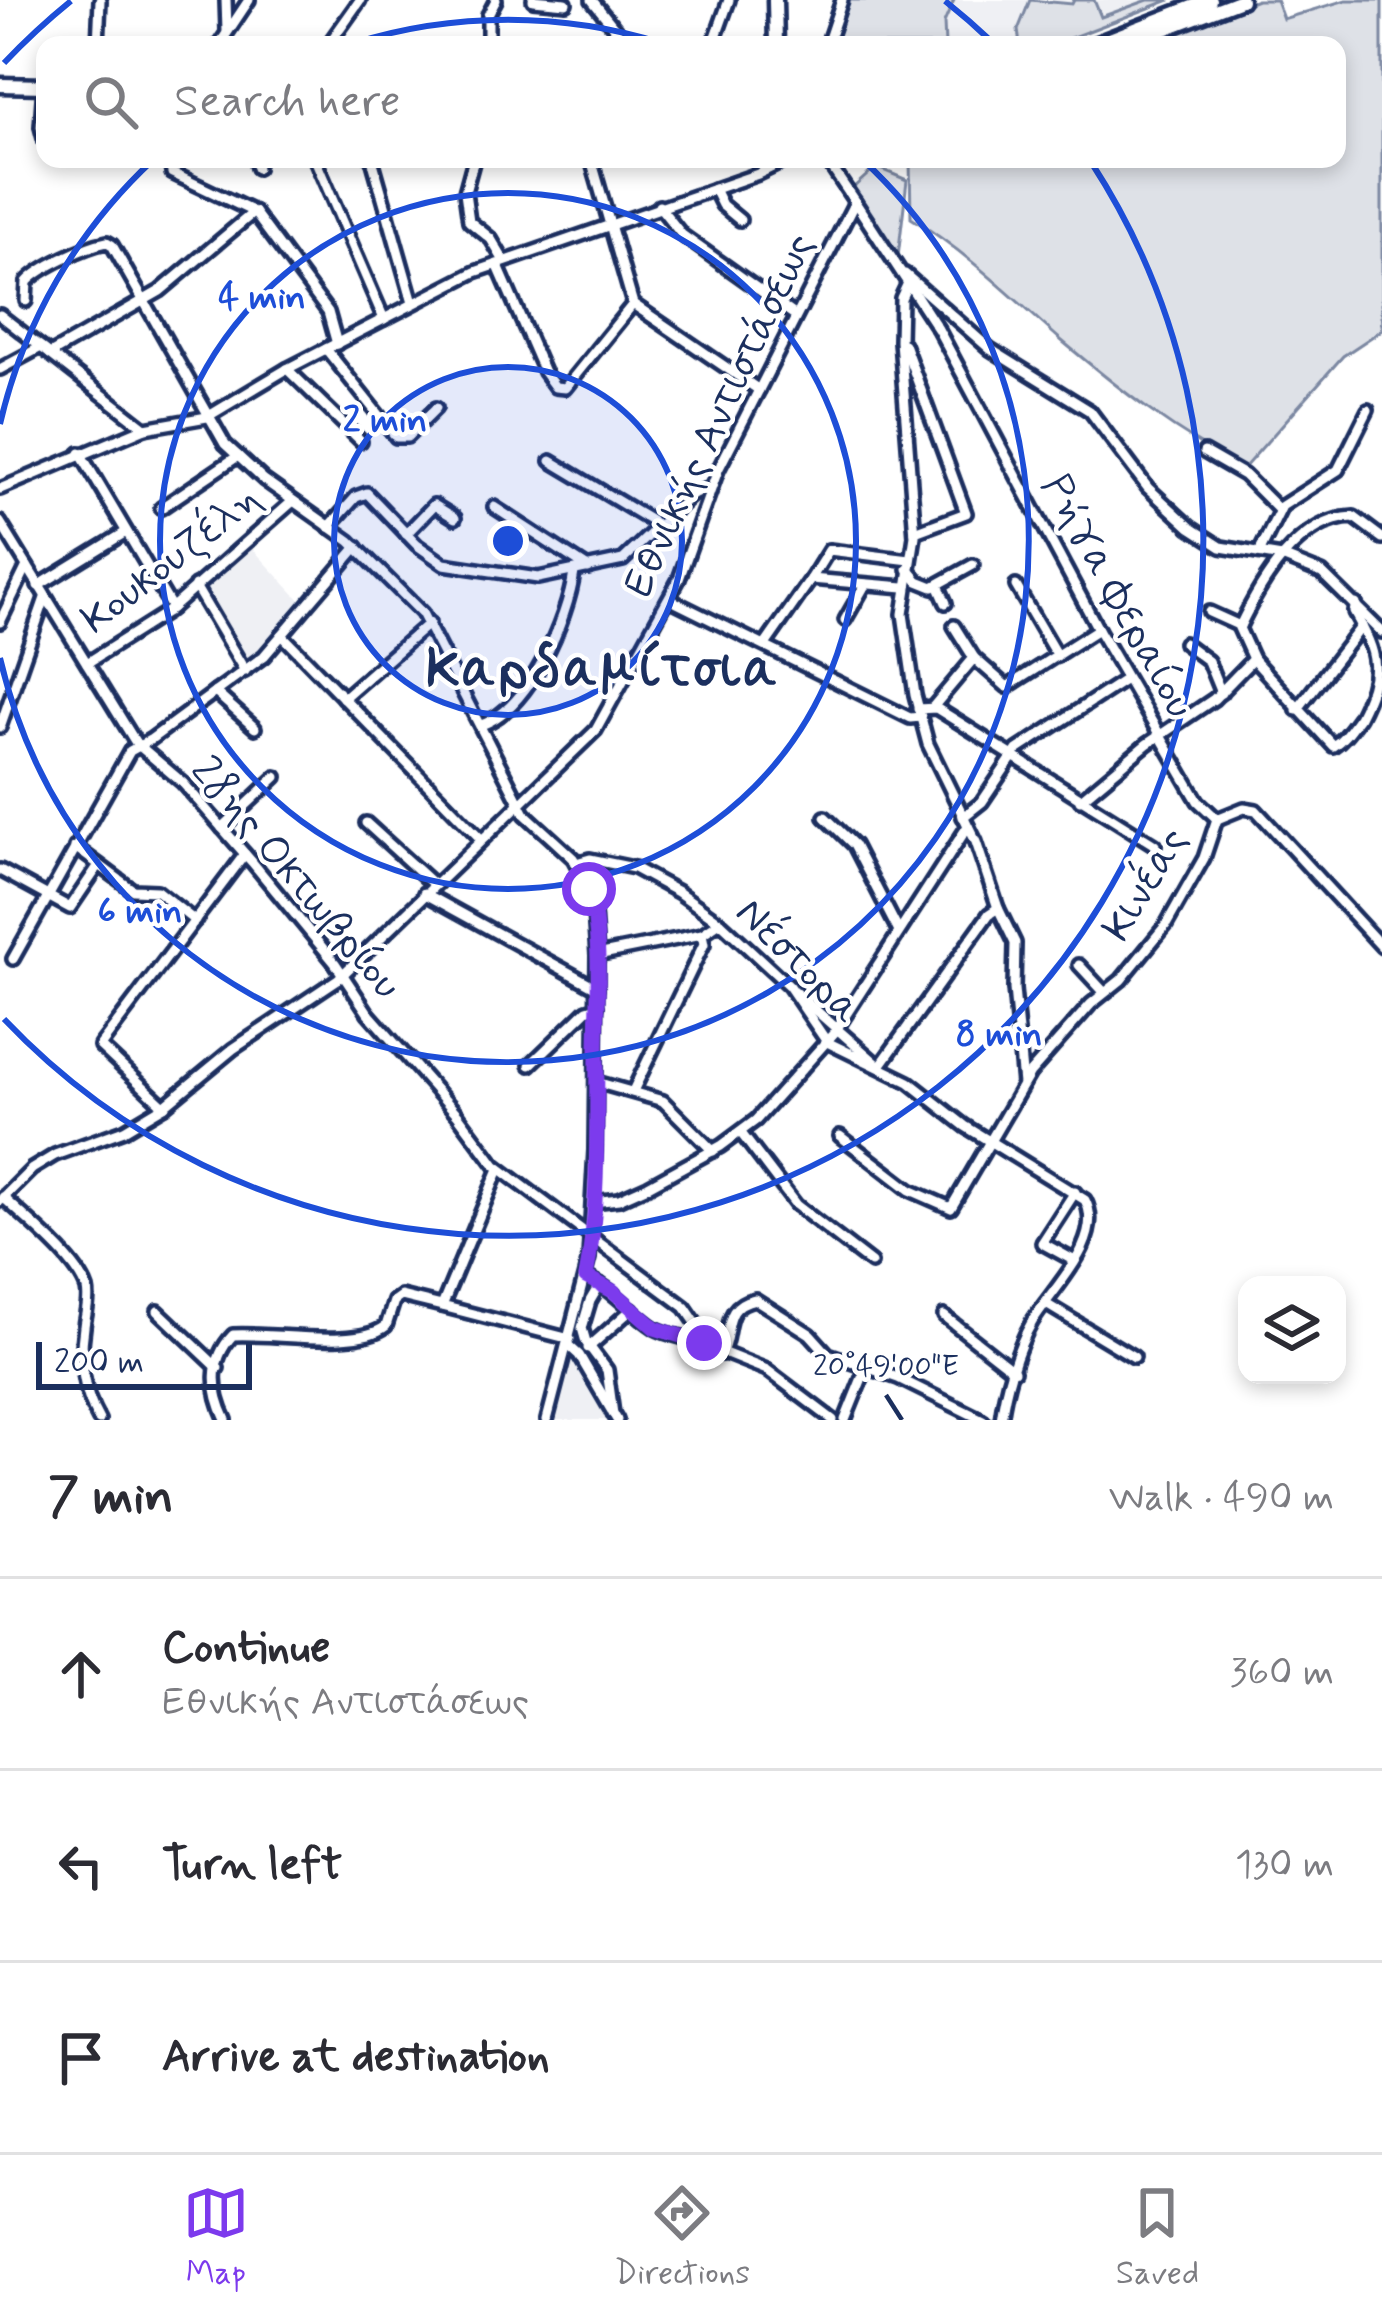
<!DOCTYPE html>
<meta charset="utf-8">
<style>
:root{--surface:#fff;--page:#f7f7f7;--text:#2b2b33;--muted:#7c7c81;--line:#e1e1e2;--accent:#7c3aed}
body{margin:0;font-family:Mynerve,sans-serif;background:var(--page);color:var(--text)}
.controls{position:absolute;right:36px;bottom:36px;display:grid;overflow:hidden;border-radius:24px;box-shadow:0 6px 18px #0003}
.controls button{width:108px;height:108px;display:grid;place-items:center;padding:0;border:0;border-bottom:3px solid var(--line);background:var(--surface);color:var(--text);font:60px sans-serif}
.scale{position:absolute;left:36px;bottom:30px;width:216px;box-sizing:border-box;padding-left:12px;border:6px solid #1b2f5e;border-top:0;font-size:33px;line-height:42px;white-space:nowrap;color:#1b2f5e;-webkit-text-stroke:9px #fff;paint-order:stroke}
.stop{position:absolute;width:36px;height:36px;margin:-27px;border:9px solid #7c3aed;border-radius:50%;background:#fff}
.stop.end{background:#7c3aed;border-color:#fff;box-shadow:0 3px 12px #0008}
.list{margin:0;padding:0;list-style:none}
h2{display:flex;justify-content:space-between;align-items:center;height:156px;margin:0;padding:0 48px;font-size:51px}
h2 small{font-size:39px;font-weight:400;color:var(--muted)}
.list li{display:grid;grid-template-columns:78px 1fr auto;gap:36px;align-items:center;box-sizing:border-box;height:192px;padding:0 48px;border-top:3px solid var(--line)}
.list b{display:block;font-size:45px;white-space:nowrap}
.list p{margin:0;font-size:39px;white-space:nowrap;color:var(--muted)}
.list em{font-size:39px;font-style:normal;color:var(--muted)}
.icon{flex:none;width:66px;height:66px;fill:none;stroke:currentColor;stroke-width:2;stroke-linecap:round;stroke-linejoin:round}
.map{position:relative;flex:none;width:1382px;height:1420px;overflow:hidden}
.search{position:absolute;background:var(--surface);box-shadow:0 6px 18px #0003;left:36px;right:36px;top:36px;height:132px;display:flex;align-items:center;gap:30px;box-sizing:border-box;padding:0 42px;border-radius:24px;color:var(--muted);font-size:45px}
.sheet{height:732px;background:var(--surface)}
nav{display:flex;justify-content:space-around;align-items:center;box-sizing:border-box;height:168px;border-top:3px solid var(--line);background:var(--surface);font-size:33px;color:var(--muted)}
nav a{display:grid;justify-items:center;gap:6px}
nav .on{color:var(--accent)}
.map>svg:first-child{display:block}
</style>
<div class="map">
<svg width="1382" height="1420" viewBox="0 0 1382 1420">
<rect width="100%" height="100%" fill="#fff"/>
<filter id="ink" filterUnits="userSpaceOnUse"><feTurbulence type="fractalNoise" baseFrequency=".00833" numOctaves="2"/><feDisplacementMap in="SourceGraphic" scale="24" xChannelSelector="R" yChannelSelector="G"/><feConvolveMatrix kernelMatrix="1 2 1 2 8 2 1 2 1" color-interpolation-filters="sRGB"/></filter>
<g filter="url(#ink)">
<g fill="#eff0f4">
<polygon points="848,0 1170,0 1052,45 833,45"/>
<polygon points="250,546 302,602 261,652 244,663 200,589"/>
<polygon points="574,1359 611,1420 553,1420 570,1360"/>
</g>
<g fill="#dee1e7" stroke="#7c88a2" stroke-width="3">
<polygon points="848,0 954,0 944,23 945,45 833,45"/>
<polygon points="1030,0 1072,4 1074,0 1094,0 1101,17 1148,0 1170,0 1052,45 1020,45 1018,30"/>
<path d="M 1257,0 L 1276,0 L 1283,19 L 1346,0 L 1382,0 L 1382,330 L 1343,356 L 1244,468 C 1177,435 1119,389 1062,341 C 1012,297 968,253 911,218 L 910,159 L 1337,159 L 1337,45 L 1140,45 Z"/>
<polygon points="876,167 907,180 898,257 853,188"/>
</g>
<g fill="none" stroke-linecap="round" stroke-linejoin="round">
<g stroke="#1b2f5e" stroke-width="18">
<g id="minor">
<polyline points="226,0 227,31"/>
<polyline points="533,0 566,3"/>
<polyline points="592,0 628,45"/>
<polyline points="98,45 100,0"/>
<polyline points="219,45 249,0"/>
<polyline points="328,45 360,0"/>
<polyline points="488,45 488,15 496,0"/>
<polyline points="713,45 729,0"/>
<polyline points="827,45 842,0"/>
<polyline points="44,86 41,127 45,142"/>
<polyline points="170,159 172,173 254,212 328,312 337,344"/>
<polyline points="255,159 257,168"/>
<polyline points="315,159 384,319"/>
<polyline points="372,159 413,303"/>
<polyline points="474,159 465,192 469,221 491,239 504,261"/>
<polyline points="714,189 722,205 740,220"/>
<polyline points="855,202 938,329 1098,629 1198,801 1217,819 1244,808 1256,810 1382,947"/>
<polyline points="659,206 682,235 796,316"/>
<polyline points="497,264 544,372 555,387 565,388 633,304 591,159"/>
<polyline points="905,274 990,349 1090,411 1148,488 1190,527 1221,547 1282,557 1322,573 1382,632"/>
<polyline points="908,283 901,298 900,341 915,536 903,614 915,695 928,744 976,842 998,908 1015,943 1014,989 1023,1084"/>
<path d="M 26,301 L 27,282 C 40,267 86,246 107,242 L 112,245 L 225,444 L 264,480 L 350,541 L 422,613 L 525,814 L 573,858 L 587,884 L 594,912 L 597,955 L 595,1150 L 589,1258 L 547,1420"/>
<polyline points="633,304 759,390"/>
<polyline points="0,315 145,428"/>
<polyline points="904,344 966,513 915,532"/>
<polyline points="326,349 396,437 407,437 436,408"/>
<polyline points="50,354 160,291 254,212"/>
<polyline points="0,369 41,347"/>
<polyline points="287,369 361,441"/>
<polyline points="1204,452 1244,475 1279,510"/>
<polyline points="80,453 172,608"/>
<polyline points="551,461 660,526"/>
<polyline points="0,489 145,428 207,417 287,369 475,272 758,174 789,159"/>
<polyline points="494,507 588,568"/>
<polyline points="161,508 238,456"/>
<polyline points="0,522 136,743 183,783 252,862 335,963 368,1013 458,1115 495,1165 685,1307 714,1349 767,1370 833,1420"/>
<polyline points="329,527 356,497 367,493 417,545 444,564 538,578 623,560 694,493 709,489"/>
<polyline points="406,534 434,505 455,518"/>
<polyline points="1259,553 1282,506 1338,470 1368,410"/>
<polyline points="908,569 918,581 933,587 973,565"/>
<polyline points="811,579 829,550 910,560"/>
<polyline points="938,585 946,603"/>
<polyline points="38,586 126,532"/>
<polyline points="195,586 245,671"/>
<polyline points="1016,586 1057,656"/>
<polyline points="669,599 910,718 921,717"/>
<path d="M 1356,604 L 1354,612 C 1379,656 1382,672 1359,717 C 1351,728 1344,739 1333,746 L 1253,659 L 1239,628 C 1261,582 1297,519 1354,517 L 1382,538"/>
<polyline points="1209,612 1240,626"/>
<polyline points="845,620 865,585"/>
<polyline points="0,622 27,566"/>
<polyline points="954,626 974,658"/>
<polyline points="282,635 481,839"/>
<polyline points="1184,643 1208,661 1221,693"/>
<polyline points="765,645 811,579 904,587"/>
<polyline points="87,663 166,613 293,501"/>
<polyline points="215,692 255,728"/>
<polyline points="343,698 429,623"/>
<polyline points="933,707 974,658 1007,687 1098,629"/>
<polyline points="918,709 936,708 1155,845"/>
<polyline points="1297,710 1362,626"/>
<path d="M 481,725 C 529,709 568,619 574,572"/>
<polyline points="0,727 45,598"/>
<polyline points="1080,800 1147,744 1214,699 1253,659"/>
<polyline points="825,817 854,845 898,930"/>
<polyline points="963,817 982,802 1017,750 1126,679"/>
<polyline points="366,823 433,884"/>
<polyline points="222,828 276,777"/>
<polyline points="75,847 133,890 157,891 195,921"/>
<path d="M 576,863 L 590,859 L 634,868 L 678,892 L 720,922 L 789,986 L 827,1042 L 909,1082 L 965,1126 L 1085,1200 C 1106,1240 1051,1290 1032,1322 C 1016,1350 1005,1389 1001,1420"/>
<polyline points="0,870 70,908 99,865"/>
<polyline points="424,893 597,988"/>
<polyline points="597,955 702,934 720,922"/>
<polyline points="13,959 130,751 150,740 264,656 357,547"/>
<polyline points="1079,965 1104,992"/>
<polyline points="796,993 878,1065"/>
<polyline points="530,1065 587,1010 597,1007"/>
<polyline points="880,1066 989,914 998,908"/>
<polyline points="596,1082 663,1101 713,1151"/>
<polyline points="633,1091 704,944 702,934"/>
<polyline points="164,1106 100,1046 245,854"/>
<polyline points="741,1133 796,1205 871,1263"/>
<polyline points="840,1136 910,1190 951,1208 1030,1073 1091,1004 1121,980 1166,925 1204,858 1217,819"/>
<polyline points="499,1169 442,1306 570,1339"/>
<path d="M 3,1197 C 26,1219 77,1259 87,1289 C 90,1302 85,1315 84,1327 C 79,1361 82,1390 99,1420"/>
<polyline points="0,1201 32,1169 55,1155 124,1130 164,1106 233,1049 338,979 596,730 679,579 718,470 855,202 826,159"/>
<polyline points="593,1202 619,1199 648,1186 721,1146 756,1120 834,1033 968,826"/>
<polyline points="1073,1260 1042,1243 1075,1192"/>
<path d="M 586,1277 C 614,1289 630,1312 655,1328 C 672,1338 692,1336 709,1347"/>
<polyline points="600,1284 590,1301 582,1328 586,1342 607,1370 613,1414"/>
<polyline points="1046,1304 1134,1357"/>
<polyline points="158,1311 218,1368"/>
<polyline points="944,1316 1014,1371"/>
<polyline points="568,1345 579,1355 617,1420"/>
<polyline points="588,1348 632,1309"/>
<path d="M 721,1354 C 733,1333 721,1306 755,1299 L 810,1334 L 828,1354 L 898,1378 L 983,1420"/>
<path d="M 226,1420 C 212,1391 209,1360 233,1335 C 271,1332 357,1349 386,1326 L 394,1301 L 401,1296 L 442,1306"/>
<polyline points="845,1420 866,1368"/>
</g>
</g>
<g stroke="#1b2f5e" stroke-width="21">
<g id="major">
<polyline points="775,0 776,45"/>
<polyline points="1094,45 1210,0"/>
<polyline points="1123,45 1241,0"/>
<polyline points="0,85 45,86"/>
</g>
</g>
<use href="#minor" stroke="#fff" stroke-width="9"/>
<use href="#major" stroke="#fff" stroke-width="12"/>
</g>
</g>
<g fill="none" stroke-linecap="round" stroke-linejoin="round" filter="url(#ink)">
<path stroke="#7c3aed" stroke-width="15" d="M 589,889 C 603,942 597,1000 597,1055 C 596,1128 600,1205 586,1277 L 613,1291 L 655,1328 L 704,1343"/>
</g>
<path fill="none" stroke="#1b2f5e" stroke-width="4.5" d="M 886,1395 L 902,1420"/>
<circle cx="508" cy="541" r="174" fill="#1d4ed8" fill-opacity=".12"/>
<g fill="none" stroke="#1d4ed8" stroke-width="6">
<circle cx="508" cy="541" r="174"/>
<circle cx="508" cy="541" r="348"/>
<path d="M0 424A521 521 0 0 1 153 160M351 44A521 521 0 0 1 665 44M863 160A521 521 0 1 1 0 658"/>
<path d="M4 63A695 695 0 0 1 71 1M945 1A695 695 0 0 1 991 41M1091 162A695 695 0 0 1 4 1019"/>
</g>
<g text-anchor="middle" stroke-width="9" stroke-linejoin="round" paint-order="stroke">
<g font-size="42" fill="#1b2f5e" stroke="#fff">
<text transform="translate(717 414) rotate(-65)" y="15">Εθνικής Αντιστάσεως</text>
<text transform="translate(170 557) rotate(-38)" y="15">Κουκουζέλη</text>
<text transform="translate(1120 595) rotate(61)" y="15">Ρήγα Φεραίου</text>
<text transform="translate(298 876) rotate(50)" y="15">28ης Οκτωβρίου</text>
<text transform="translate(1143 883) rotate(-59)" y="15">Κινέας</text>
<text transform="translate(800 959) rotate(45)" y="15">Νέστορα</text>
</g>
<g font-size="54" font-weight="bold" letter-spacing="3" fill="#1b2f5e" stroke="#fff">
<text x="603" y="686">Καρδαμίτσια</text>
</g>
</g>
<g font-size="30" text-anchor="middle" fill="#1b2f5e" stroke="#fff" stroke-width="9" stroke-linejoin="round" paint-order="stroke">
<text x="886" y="1375">20°49'00"E</text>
</g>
<circle cx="508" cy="541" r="18" fill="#1d4ed8" stroke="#fff" stroke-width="6"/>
<g font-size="36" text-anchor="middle" font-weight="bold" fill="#1d4ed8" stroke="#fff" stroke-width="9" stroke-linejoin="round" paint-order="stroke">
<text x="262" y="308">4 min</text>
<text x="385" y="431">2 min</text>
<text x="140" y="922">6 min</text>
<text x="999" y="1045">8 min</text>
</g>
</svg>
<div class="controls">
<button><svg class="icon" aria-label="layers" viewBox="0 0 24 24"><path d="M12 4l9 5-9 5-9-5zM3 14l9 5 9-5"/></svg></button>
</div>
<div class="scale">200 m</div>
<div class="stop" style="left:589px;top:889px"></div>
<div class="stop end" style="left:704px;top:1343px"></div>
<div class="search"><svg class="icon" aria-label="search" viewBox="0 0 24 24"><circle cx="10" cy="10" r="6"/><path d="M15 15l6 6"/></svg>Search here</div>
</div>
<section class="sheet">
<h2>7 min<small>Walk · 490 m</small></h2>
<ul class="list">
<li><svg class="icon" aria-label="ahead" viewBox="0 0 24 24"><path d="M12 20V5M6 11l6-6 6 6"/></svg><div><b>Continue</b><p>Εθνικής Αντιστάσεως</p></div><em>360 m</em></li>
<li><svg class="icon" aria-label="left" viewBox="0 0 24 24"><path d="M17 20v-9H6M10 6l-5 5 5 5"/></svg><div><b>Turn left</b></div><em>130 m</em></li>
<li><svg class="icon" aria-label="arrive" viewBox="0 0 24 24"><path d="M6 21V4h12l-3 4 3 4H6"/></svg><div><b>Arrive at destination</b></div></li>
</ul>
</section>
<nav>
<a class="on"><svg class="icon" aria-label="map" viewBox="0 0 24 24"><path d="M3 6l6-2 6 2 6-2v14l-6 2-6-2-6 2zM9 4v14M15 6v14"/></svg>Map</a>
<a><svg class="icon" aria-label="directions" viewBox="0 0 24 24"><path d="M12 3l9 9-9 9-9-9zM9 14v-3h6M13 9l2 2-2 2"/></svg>Directions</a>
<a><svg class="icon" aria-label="saved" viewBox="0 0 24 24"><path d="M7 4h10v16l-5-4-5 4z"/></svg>Saved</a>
</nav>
